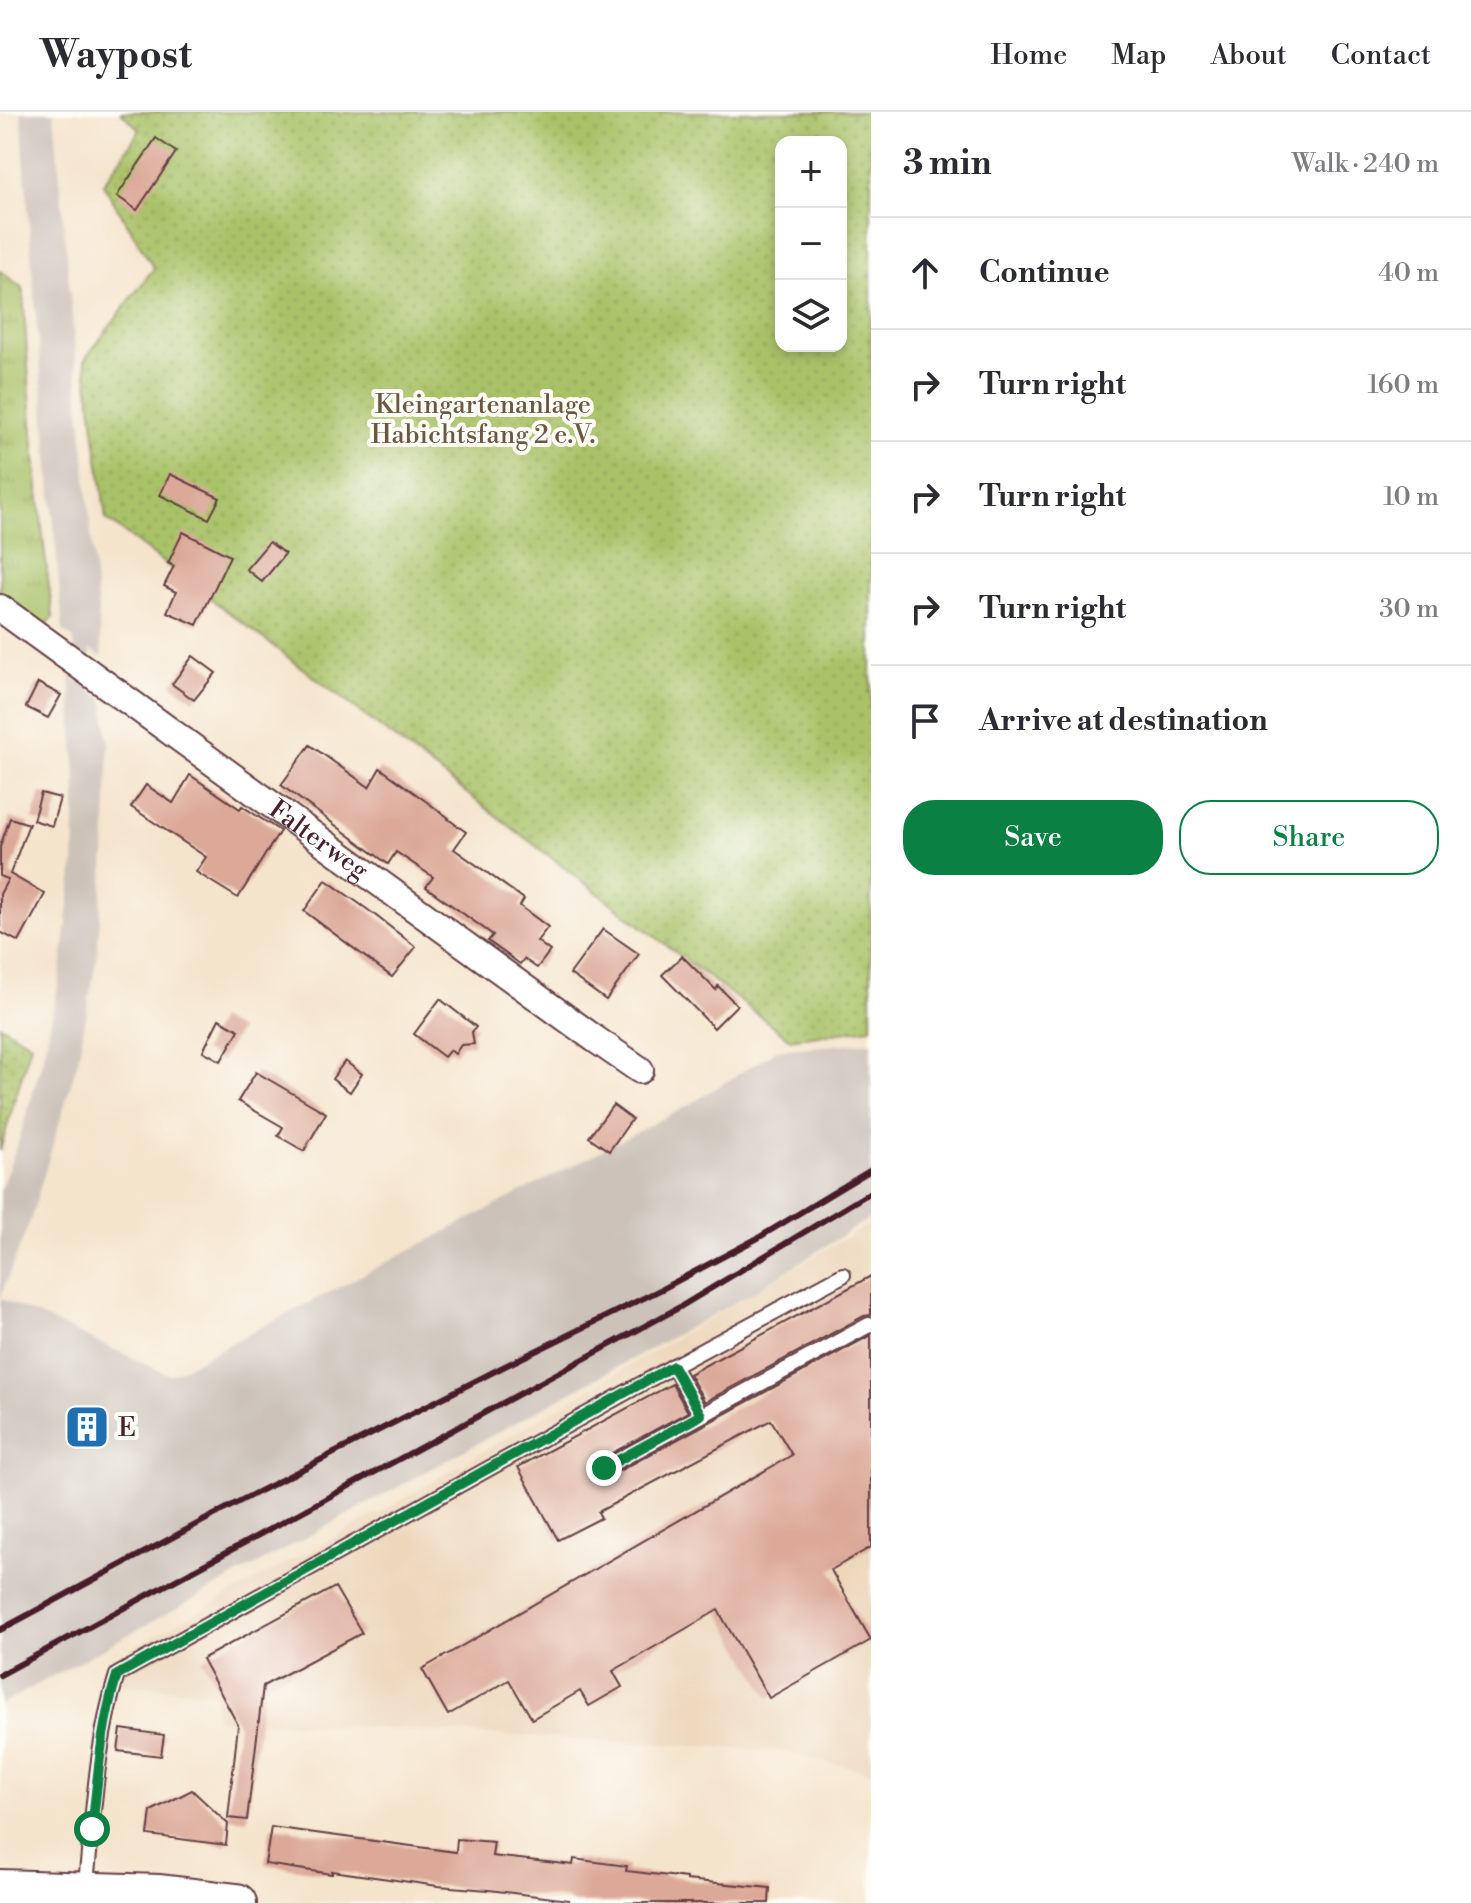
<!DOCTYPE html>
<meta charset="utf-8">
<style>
:root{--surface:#fff;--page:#f7f7f7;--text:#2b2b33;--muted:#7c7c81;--line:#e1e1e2;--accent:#0b8043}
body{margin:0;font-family:"Libre Bodoni",serif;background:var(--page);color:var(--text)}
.controls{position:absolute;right:24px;top:24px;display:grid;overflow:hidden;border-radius:16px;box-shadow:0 4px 12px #0003}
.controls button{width:72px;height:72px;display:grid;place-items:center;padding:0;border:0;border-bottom:2px solid var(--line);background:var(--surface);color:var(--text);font:40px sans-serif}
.stop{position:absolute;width:24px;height:24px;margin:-18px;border:6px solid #0b8043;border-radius:50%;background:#fff}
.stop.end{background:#0b8043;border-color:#fff;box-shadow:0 2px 8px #0008}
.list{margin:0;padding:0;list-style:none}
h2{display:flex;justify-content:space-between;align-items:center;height:104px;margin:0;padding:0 32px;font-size:34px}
h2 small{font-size:26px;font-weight:400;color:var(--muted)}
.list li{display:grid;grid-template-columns:52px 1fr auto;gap:24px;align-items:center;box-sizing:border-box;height:112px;padding:0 32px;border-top:2px solid var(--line)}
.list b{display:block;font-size:30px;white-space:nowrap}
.list em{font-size:26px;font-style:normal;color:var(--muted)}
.actions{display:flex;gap:16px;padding:24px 32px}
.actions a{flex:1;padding:18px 0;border:2px solid var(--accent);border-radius:32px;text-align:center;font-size:28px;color:var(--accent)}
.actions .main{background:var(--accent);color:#fff}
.icon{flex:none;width:44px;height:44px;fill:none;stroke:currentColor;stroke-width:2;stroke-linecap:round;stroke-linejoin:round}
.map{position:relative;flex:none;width:871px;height:1791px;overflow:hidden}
header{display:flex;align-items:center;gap:48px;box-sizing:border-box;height:112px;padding:0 40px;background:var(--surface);border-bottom:2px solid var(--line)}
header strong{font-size:38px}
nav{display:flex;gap:44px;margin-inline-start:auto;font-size:28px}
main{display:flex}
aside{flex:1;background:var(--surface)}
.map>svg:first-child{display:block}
</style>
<header>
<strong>Waypost</strong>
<nav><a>Home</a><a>Map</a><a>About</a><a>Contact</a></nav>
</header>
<main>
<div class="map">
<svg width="871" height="1791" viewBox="0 0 871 1791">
<defs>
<pattern id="grass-tufts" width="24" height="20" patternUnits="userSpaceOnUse" patternTransform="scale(2)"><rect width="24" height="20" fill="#a9c268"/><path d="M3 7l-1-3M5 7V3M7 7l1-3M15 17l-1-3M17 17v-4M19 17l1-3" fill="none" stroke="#93a65a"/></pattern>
<pattern id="garden-dots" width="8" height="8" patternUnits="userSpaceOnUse" patternTransform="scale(2)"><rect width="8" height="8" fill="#a9c268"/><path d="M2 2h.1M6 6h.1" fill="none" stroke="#93a65a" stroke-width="1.8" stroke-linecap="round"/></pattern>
</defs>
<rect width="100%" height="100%" fill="#fdfcf7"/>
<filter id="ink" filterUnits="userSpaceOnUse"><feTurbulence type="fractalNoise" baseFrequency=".0125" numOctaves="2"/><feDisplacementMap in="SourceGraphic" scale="16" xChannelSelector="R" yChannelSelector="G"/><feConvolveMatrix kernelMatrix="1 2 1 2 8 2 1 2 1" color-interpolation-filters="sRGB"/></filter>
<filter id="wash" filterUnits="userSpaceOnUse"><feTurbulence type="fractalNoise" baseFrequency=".006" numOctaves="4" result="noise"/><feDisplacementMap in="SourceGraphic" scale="32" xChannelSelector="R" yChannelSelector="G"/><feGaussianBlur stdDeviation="1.8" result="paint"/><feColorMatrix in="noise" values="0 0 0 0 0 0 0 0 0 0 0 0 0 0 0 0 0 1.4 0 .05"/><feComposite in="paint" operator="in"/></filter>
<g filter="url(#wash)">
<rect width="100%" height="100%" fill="#f5e4cc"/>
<polygon fill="#edd7bb" points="871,1111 871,1660 779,1639 217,1607 214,1581 123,1573 108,1549 383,1399"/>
<polygon fill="#ccc2b9" points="21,0 54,0 102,545 90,538 91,579 103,587 109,630 105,743 97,844 78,948 31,1106 0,1186 170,1263 689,993 777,938 871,930 871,1105 754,1180 0,1593 0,1079 19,1028 43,946 60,866 74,753 76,661 70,564 77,569 74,527 63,519 34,180"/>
<path fill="url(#grass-tufts)" stroke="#7a704a" stroke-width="2" d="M 0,159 L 23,176 C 29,286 38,396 53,506 L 43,515 L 0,486 Z"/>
<g fill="url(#garden-dots)" stroke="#7a704a" stroke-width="2" fill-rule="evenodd">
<path d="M 121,0 L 871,0 L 871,916 L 790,927 L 106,407 L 85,247 L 154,156 L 103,72 L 140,18 ZM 781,30 L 841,30 L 841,234 L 781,234 Z"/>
<polygon points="0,913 31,932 0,1039"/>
</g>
<g id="blocks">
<g fill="#dca998">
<polygon points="156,26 176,40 137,98 117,84"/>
<polygon points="170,362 220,386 209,407 160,383"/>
<polygon points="183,420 230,444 197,513 167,500 176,480 164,474 174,454 168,451"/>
<polygon points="269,430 285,442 262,470 246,457"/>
<polygon points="193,544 216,561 194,588 172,572"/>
<polygon points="38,571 61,583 48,606 26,595"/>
<polygon points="310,633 369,675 380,656 449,706 448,707 466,720 454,737 524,787 520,794 548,815 537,829 550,839 537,856 524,847 520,852 488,829 493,823 426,775 433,765 396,740 388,752 281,673"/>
<polygon points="190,663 240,697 242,694 280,719 238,786 196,760 206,745 131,695 146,673 173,691"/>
<polygon points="41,681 60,686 52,714 33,708"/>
<polygon points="10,706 29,712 10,762 45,782 19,830 0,820 0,782 8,767 0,764 0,735"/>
<polygon points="326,768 371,800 416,835 392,865 304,799"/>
<polygon points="603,817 639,842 606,888 570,862"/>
<polygon points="682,844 716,878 718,874 737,893 714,916 662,863"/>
<polygon points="440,887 476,915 472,920 474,932 461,933 455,942 450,938 444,945 414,922"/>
<polygon points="219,907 239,918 221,949 203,939"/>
<polygon points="345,949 362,962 350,980 332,967"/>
<polygon points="256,960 326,1001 304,1039 278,1024 283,1015 238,989"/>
<polygon points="613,993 632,1007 609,1039 589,1025"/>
<polygon points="871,1164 871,1203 864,1204 705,1290 689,1262"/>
<polygon points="871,1223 871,1435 831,1458 871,1528 769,1586 718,1498 613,1559 622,1575 589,1594 580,1579 532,1607 509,1568 448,1603 422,1557 792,1343 771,1308 598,1400 601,1406 558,1428 518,1355 672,1272 688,1300 599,1348 595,1351 595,1360 599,1365 608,1365"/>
<polygon points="335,1475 362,1521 263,1574 247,1708 228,1706 238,1613 202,1547"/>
<polygon points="121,1617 164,1623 161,1644 118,1639"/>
<polygon points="192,1678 228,1712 226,1733 148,1723 151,1699"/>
<polygon points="271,1715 456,1740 457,1727 494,1730 492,1744 573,1753 574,1747 627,1754 626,1759 686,1766 686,1768 770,1776 769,1791 568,1791 569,1788 489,1778 438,1774 332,1759 332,1762 265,1752"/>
</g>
</g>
</g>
<g filter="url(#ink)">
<use href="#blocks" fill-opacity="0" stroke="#643d43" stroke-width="2"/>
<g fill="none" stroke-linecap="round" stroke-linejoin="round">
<g stroke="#643d43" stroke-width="18">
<g id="lane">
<polyline points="673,1254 701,1303"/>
<polyline points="604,1356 869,1213"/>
<path d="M 85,1780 C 93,1710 96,1630 117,1563 L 679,1251 L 843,1163"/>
</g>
</g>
<g stroke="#643d43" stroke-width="30">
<g id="street">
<path id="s1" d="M 0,496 L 595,927 L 640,958"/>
</g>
</g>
<g stroke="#643d43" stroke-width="42">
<polyline id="secondary" points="0,1777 160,1782 237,1791"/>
</g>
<use href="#lane" stroke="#fff" stroke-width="14"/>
<use href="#street" stroke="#fff" stroke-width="26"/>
<use href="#secondary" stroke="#fff" stroke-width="38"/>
<g stroke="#4a1f2b" stroke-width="6">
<polyline points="0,1518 242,1388 505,1254 662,1177 758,1126 871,1058"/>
<polyline points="0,1563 680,1195 871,1080"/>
</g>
</g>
</g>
<g fill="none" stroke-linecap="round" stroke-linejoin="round" filter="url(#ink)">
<path stroke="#0b8043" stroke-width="10" d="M 92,1717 C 98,1666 101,1613 117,1563 L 673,1254 L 701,1303 L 604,1356"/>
</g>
<defs>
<g id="building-square" transform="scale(2.3)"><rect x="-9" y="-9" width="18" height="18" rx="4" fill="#1f6fb2" stroke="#fdfcf7"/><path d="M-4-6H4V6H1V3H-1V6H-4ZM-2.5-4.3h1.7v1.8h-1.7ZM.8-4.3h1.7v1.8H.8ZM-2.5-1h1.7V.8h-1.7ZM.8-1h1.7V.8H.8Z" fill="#fff"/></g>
</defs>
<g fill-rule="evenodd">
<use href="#building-square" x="87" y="1315"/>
</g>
<g text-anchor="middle" stroke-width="8" stroke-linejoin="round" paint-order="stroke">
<g font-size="26" fill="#6b5840" stroke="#fdfcf7">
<text x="483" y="301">Kleingartenanlage<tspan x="483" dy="30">Habichtsfang 2 e.V.</tspan></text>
</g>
<g font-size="26" fill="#4a1f2b" stroke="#fdfcf7">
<text dy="9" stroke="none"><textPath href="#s1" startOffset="394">Falterweg</textPath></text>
</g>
<g font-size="26" fill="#4a1f2b" stroke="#fdfcf7" text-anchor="start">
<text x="118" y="1324">E</text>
</g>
</g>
</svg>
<div class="controls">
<button>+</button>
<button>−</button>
<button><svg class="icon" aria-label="layers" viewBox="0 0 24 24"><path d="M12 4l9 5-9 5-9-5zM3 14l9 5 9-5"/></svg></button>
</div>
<div class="stop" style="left:92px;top:1717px"></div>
<div class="stop end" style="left:604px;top:1356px"></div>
</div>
<aside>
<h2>3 min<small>Walk · 240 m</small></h2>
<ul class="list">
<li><svg class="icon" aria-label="ahead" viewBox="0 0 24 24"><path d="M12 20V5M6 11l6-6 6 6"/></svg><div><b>Continue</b></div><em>40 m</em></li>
<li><svg class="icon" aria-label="right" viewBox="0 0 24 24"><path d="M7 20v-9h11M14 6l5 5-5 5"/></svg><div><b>Turn right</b></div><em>160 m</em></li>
<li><svg class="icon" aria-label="right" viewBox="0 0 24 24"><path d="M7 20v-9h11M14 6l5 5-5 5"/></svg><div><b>Turn right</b></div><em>10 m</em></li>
<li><svg class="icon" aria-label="right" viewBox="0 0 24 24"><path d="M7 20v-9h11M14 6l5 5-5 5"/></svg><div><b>Turn right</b></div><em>30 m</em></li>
<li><svg class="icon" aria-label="arrive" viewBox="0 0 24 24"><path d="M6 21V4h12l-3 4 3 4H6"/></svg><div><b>Arrive at destination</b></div></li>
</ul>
<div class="actions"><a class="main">Save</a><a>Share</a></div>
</aside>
</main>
